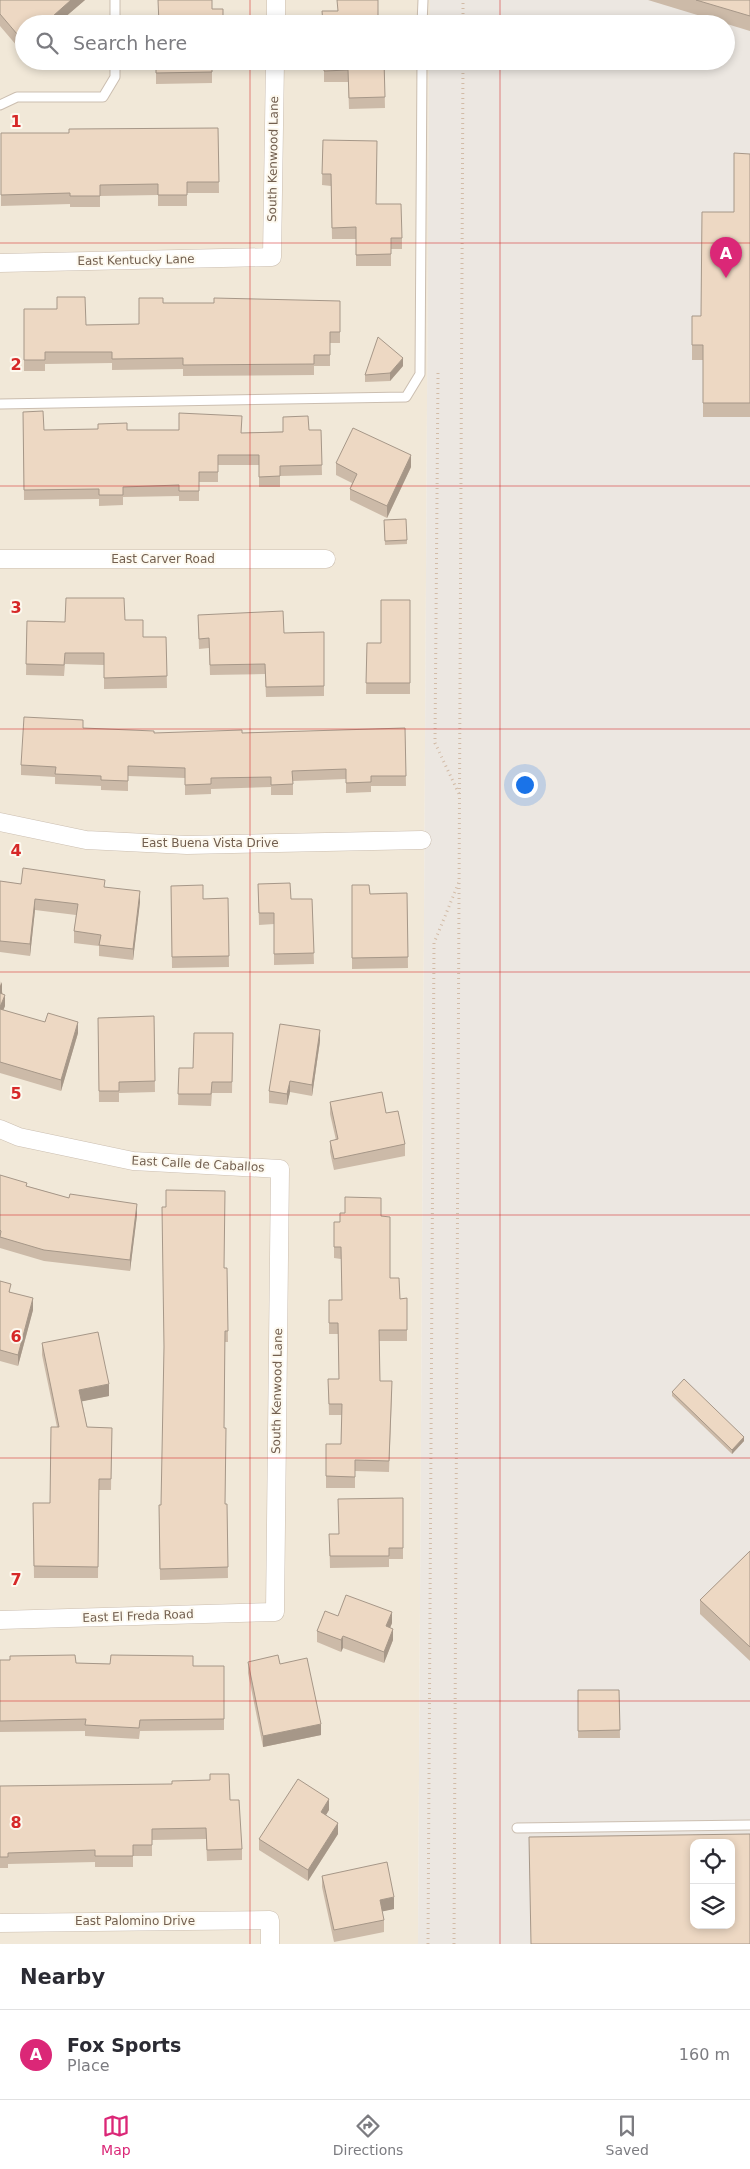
<!DOCTYPE html>
<style>
:root{--surface:#fff;--page:#f7f7f7;--text:#2b2b33;--muted:#7c7c81;--line:#e1e1e2;--accent:#db2777}
body{margin:0;font-family:"DejaVu Sans",sans-serif;background:var(--page);color:var(--text)}
.controls{position:absolute;right:15px;bottom:15px;display:grid;overflow:hidden;border-radius:10px;box-shadow:0 2px 8px #0003}
.controls button{width:45px;height:45px;display:grid;place-items:center;padding:0;border:0;border-bottom:1px solid var(--line);background:var(--surface);color:var(--text);font:25px sans-serif}
.you{position:absolute;left:524px;top:784px;width:18px;height:18px;margin:-12px;border:4px solid #fff;border-radius:50%;background:#1a73e8;box-shadow:0 0 0 8px #1a73e833}
.badge{display:grid;place-items:center;width:32px;height:32px;border-radius:50%;background:var(--accent);color:#fff;font-size:16px;font-weight:700}
.pin{position:absolute;translate:-50% -41px;filter:drop-shadow(0 1px 2px #0008)}
.pin::after{content:'';position:absolute;top:26px;width:18px;height:15px;background:inherit;clip-path:polygon(0 0,100% 0,50% 100%)}
.list{margin:0;padding:0;list-style:none}
h2{display:flex;justify-content:space-between;align-items:center;height:65px;margin:0;padding:0 20px;font-size:21px}
h2 small{font-size:16px;font-weight:400;color:var(--muted)}
.list li{display:grid;grid-template-columns:32px 1fr auto;gap:15px;align-items:center;box-sizing:border-box;height:90px;padding:0 20px;border-top:1px solid var(--line)}
.list b{display:block;font-size:19px;white-space:nowrap}
.list p{margin:0;font-size:16px;white-space:nowrap;color:var(--muted)}
.list em{font-size:16px;font-style:normal;color:var(--muted)}
.icon{flex:none;width:28px;height:28px;fill:none;stroke:currentColor;stroke-width:2;stroke-linecap:round;stroke-linejoin:round}
.map{position:relative;flex:none;width:750px;height:1944px;overflow:hidden}
.search{position:absolute;background:var(--surface);box-shadow:0 2px 8px #0003;left:15px;right:15px;top:15px;height:55px;display:flex;align-items:center;gap:12px;box-sizing:border-box;padding:0 18px;border-radius:28px;color:var(--muted);font-size:19px}
.sheet{height:155px;background:var(--surface)}
nav{display:flex;justify-content:space-around;align-items:center;box-sizing:border-box;height:70px;border-top:1px solid var(--line);background:var(--surface);font-size:14px;color:var(--muted)}
nav a{display:grid;justify-items:center;gap:2px}
nav .on{color:var(--accent)}
.map>svg:first-child{display:block}
</style>
<div class="map">
<svg width="750" height="1944" viewBox="0 0 750 1944">
<rect width="100%" height="100%" fill="#faf5e9"/>
<polygon fill="#f1e8d8" points="0,0 430,0 430,24 24,24 24,61 429,61 418,1944 0,1944"/>
<path fill="#ece7e1" fill-rule="evenodd" d="M 430,0 L 750,0 L 750,1944 L 418,1944 L 429,61 L 726,61 L 726,24 L 430,24 ZM 694,1843 L 731,1843 L 731,1925 L 694,1925 Z"/>
<g fill="none" stroke-linecap="round" stroke-linejoin="round">
<g stroke="#cbbeb0" stroke-width="11">
<g id="lane">
<polyline points="115,24 115,0"/>
<polyline points="422,24 423,0"/>
<polyline points="0,105 17,97 103,97 115,77 115,61"/>
<polyline points="0,404 406,397 420,374 422,61"/>
<polyline points="517,1828 750,1825"/>
</g>
</g>
<g stroke="#cbbeb0" stroke-width="19">
<g id="street">
<polyline points="276,24 276,0"/>
<polyline points="0,263 272,257 275,61"/>
<polyline points="0,559 326,559"/>
<polyline points="0,822 86,840 187,845 422,840"/>
<polyline points="0,1129 19,1137 133,1161 280,1169 275,1612 0,1620"/>
<polyline points="0,1923 270,1920 270,1944"/>
</g>
</g>
<g stroke="#d2bba6" stroke-width="3" stroke-dasharray="1 4" stroke-linecap="butt">
<polyline points="463,24 463,0"/>
<polyline points="438,373 435,743 459,794"/>
<polyline points="428,1944 434,943 459,882"/>
<polyline points="454,1944 463,61"/>
</g>
<use href="#lane" stroke="#fff" stroke-width="9"/>
<use href="#street" stroke="#fff" stroke-width="18"/>
</g>
<g fill="#ccbaa8">
<polygon points="0,0 85,0 57,24 24,24 23,53 0,26"/>
<polygon points="648,0 750,0 750,31"/>
<polygon points="156,61 212,61 212,83 156,84"/>
<polygon points="324,61 384,61 385,108 349,109 348,82 324,82"/>
<polygon points="218,128 219,193 187,193 187,206 158,206 158,195 100,196 100,207 70,207 70,204 1,206 1,133 69,133"/>
<polygon points="323,140 376,204 402,238 402,249 391,249 391,266 356,266 356,239 332,239 331,186 322,185"/>
<polygon points="750,154 750,417 703,417 703,360 692,360 692,316 701,316 734,212"/>
<polygon points="340,301 340,343 330,343 330,366 314,366 314,375 183,376 183,369 112,370 112,363 45,364 45,371 24,371 24,309 86,325 139,324 163,303 214,303"/>
<polygon points="403,366 390,381 365,382 365,375"/>
<polygon points="23,412 44,430 127,430 241,433 321,430 322,475 280,476 280,487 259,487 259,465 218,465 218,482 199,482 199,501 179,501 179,496 123,497 123,505 99,506 99,499 24,500"/>
<polygon points="336,463 411,467 387,518 350,500 350,489 352,483 336,475"/>
<polygon points="384,520 407,540 407,544 385,545"/>
<polygon points="410,600 410,694 366,694 367,643 381,643"/>
<polygon points="198,615 284,633 324,632 324,696 266,697 265,674 210,675 209,648 199,649"/>
<polygon points="125,620 143,637 166,637 167,688 104,689 104,665 65,664 64,676 26,675 27,621 65,622"/>
<polygon points="83,728 154,733 242,733 405,728 406,786 371,786 371,792 346,793 346,779 293,781 293,795 271,795 271,787 211,789 211,794 185,795 185,778 128,776 128,791 101,790 101,786 55,784 55,777 21,775 21,765"/>
<polygon points="0,881 21,884 105,887 140,902 133,960 99,956 99,946 74,943 74,931 76,915 35,910 30,956 0,952"/>
<polygon points="258,884 291,899 312,899 314,964 274,965 274,924 259,925"/>
<polygon points="352,885 370,894 407,893 408,968 352,969"/>
<polygon points="171,886 203,899 228,898 229,967 172,968"/>
<polygon points="0,981 5,1006 3,1010 78,1033 61,1091 0,1073"/>
<polygon points="154,1016 155,1092 119,1093 119,1102 99,1102 98,1018"/>
<polygon points="233,1033 232,1093 212,1093 211,1106 178,1105 179,1068 193,1068"/>
<polygon points="320,1041 312,1096 290,1092 287,1105 269,1103 269,1091"/>
<polygon points="330,1102 386,1113 405,1144 405,1156 334,1170 330,1152 330,1141 336,1140 330,1114"/>
<polygon points="0,1175 27,1186 69,1198 137,1215 130,1271 44,1261 0,1248"/>
<polygon points="381,1216 390,1278 400,1299 407,1298 407,1341 379,1341 380,1381 392,1392 389,1472 355,1471 355,1488 326,1488 326,1444 341,1444 342,1415 329,1415 328,1379 339,1379 338,1334 329,1334 329,1300 342,1300 341,1259 334,1258 334,1222 340,1222"/>
<polygon points="224,1268 227,1268 228,1342 225,1342 224,1428 225,1504 227,1504 228,1578 160,1580 159,1505 161,1505"/>
<polygon points="0,1281 11,1293 33,1310 18,1366 0,1361"/>
<polygon points="42,1343 109,1396 82,1401 87,1427 112,1428 111,1490 99,1490 98,1578 34,1578 33,1503 50,1503 57,1427 42,1355"/>
<polygon points="672,1392 744,1441 732,1454 672,1396"/>
<polygon points="403,1498 403,1559 389,1559 389,1567 330,1568 329,1534 338,1534"/>
<polygon points="750,1551 750,1661 700,1614 700,1600"/>
<polygon points="338,1616 392,1623 390,1628 393,1640 384,1663 343,1648 341,1652 317,1642 317,1631"/>
<polygon points="0,1660 76,1663 193,1666 224,1666 224,1730 140,1731 139,1739 85,1736 85,1731 0,1732"/>
<polygon points="248,1662 280,1664 321,1735 263,1747 248,1673"/>
<polygon points="578,1690 619,1690 620,1738 578,1738"/>
<polygon points="0,1786 230,1800 242,1849 242,1860 207,1861 206,1839 152,1840 152,1856 133,1856 133,1867 95,1867 95,1862 8,1864 8,1868 0,1868"/>
<polygon points="329,1810 326,1815 338,1834 308,1881 259,1850 259,1839"/>
<polygon points="322,1876 394,1909 382,1911 384,1920 384,1932 334,1942 322,1887"/>
</g>
<g fill="#a69788">
<polygon points="71,0 85,0 57,24 44,24"/>
<polygon points="403,358 403,366 390,381 390,373"/>
<polygon points="411,455 411,467 387,518 387,506"/>
<polygon points="140,891 140,902 133,960 133,949"/>
<polygon points="35,899 35,910 30,956 30,944"/>
<polygon points="2,982 2,993 0,998 0,986"/>
<polygon points="5,995 5,1006 0,1018 0,1007"/>
<polygon points="78,1022 78,1033 61,1091 61,1080"/>
<polygon points="320,1030 320,1041 312,1096 312,1085"/>
<polygon points="290,1081 290,1092 287,1105 287,1094"/>
<polygon points="137,1204 137,1215 130,1271 130,1260"/>
<polygon points="33,1298 33,1310 18,1366 18,1355"/>
<polygon points="109,1384 109,1396 79,1402 79,1390"/>
<polygon points="744,1437 744,1441 732,1454 732,1450"/>
<polygon points="392,1612 392,1623 386,1638 386,1626"/>
<polygon points="393,1629 393,1640 384,1663 384,1652"/>
<polygon points="343,1636 343,1648 341,1652 341,1640"/>
<polygon points="321,1724 321,1735 263,1747 263,1736"/>
<polygon points="329,1799 329,1810 321,1823 321,1812"/>
<polygon points="338,1823 338,1834 308,1881 308,1870"/>
<polygon points="394,1897 394,1909 380,1912 380,1900"/>
</g>
<g fill="#edd8c3" stroke="#a69788" fill-rule="evenodd">
<polygon points="0,0 71,0 44,24 24,24 23,41 0,14"/>
<polygon points="158,0 212,0 212,9 223,9 223,24 159,24"/>
<polygon points="337,0 378,0 378,24 323,24 322,11 338,11"/>
<polygon points="696,0 750,0 750,16"/>
<polygon points="156,61 212,61 212,72 156,73"/>
<polygon points="324,61 384,61 385,97 349,98 348,70 324,71"/>
<polygon points="218,128 219,182 187,182 187,195 158,195 158,184 100,185 100,196 70,196 70,193 1,195 1,133 69,133 69,129"/>
<polygon points="323,140 377,141 376,204 401,204 402,238 391,238 391,254 356,255 356,227 332,228 331,174 322,174"/>
<polygon points="734,153 750,154 750,403 703,403 703,345 692,345 692,316 701,316 702,212 734,212"/>
<polygon points="57,297 85,297 86,325 139,324 139,298 163,298 163,303 214,303 214,298 340,301 340,332 330,332 330,355 314,355 314,364 183,365 183,358 112,359 112,352 45,352 45,360 24,360 24,309 57,309"/>
<polygon points="378,337 403,358 390,373 365,375"/>
<polygon points="43,411 44,430 98,429 98,424 127,423 127,430 179,430 179,413 242,416 241,433 283,432 283,417 308,416 309,430 321,430 322,465 280,466 280,476 259,477 259,455 218,455 218,472 199,472 199,491 179,491 179,485 123,487 123,495 99,495 99,489 24,490 23,412"/>
<polygon points="353,428 411,455 387,506 350,489 357,474 336,463"/>
<polygon points="406,519 407,540 385,541 384,520"/>
<polygon points="66,598 124,598 125,620 143,620 143,637 166,637 167,676 104,678 104,653 65,653 64,665 26,664 27,621 65,622"/>
<polygon points="381,600 410,600 410,683 366,683 367,643 381,643"/>
<polygon points="283,611 284,633 324,632 324,686 266,687 265,664 210,665 209,638 199,639 198,615"/>
<polygon points="24,717 83,720 83,728 154,731 154,733 242,730 242,733 405,728 406,776 371,776 371,782 346,783 346,769 292,771 293,784 271,785 271,777 211,778 211,784 185,785 185,768 128,766 128,781 101,780 101,776 55,774 56,767 21,765"/>
<polygon points="23,868 105,880 104,887 140,891 133,949 99,945 101,935 74,931 78,904 35,899 30,944 0,941 0,881 21,884"/>
<polygon points="290,883 291,899 312,899 314,953 274,954 274,913 259,913 258,884"/>
<polygon points="203,885 203,899 228,898 229,956 172,957 171,886"/>
<polygon points="352,885 369,885 370,894 407,893 408,957 352,958"/>
<polygon points="0,993 5,995 0,1007"/>
<polygon points="0,1009 45,1022 48,1013 78,1022 61,1080 0,1062"/>
<polygon points="154,1016 155,1081 119,1082 119,1091 99,1091 98,1018"/>
<polygon points="280,1024 320,1030 312,1085 290,1081 287,1094 269,1091"/>
<polygon points="194,1033 233,1033 232,1082 212,1082 211,1094 178,1094 179,1068 193,1068"/>
<polygon points="382,1092 386,1113 398,1111 405,1144 334,1159 330,1141 338,1139 330,1102"/>
<polygon points="0,1175 27,1183 26,1186 69,1198 70,1194 137,1204 130,1260 44,1250 0,1237 1,1231 0,1230"/>
<polygon points="166,1190 225,1191 224,1268 227,1268 228,1331 225,1331 224,1428 226,1428 225,1504 227,1504 228,1567 160,1569 159,1505 161,1505 164,1347 162,1207 166,1207"/>
<polygon points="345,1197 381,1198 381,1216 390,1217 390,1278 399,1278 400,1299 407,1298 407,1330 379,1330 380,1381 392,1381 389,1461 355,1460 355,1477 326,1476 326,1444 341,1444 342,1404 329,1404 328,1379 339,1379 338,1323 329,1323 329,1300 342,1300 341,1247 334,1247 334,1222 340,1222 340,1213 345,1213"/>
<polygon points="0,1281 11,1284 9,1292 33,1298 18,1355 0,1350"/>
<polygon points="98,1332 109,1384 79,1390 87,1427 112,1428 111,1479 99,1479 98,1567 34,1566 33,1503 50,1503 51,1427 59,1427 42,1343"/>
<polygon points="684,1379 744,1437 732,1450 672,1392"/>
<polygon points="403,1498 403,1548 389,1548 389,1556 330,1556 329,1534 339,1534 338,1499"/>
<polygon points="750,1551 750,1647 700,1600"/>
<polygon points="346,1595 392,1612 386,1626 393,1629 384,1652 343,1636 341,1640 317,1631 325,1611 338,1616"/>
<polygon points="75,1655 76,1663 110,1664 111,1655 193,1656 193,1666 224,1666 224,1719 140,1720 139,1728 85,1725 86,1719 0,1721 0,1660 10,1660 10,1656"/>
<polygon points="278,1655 280,1664 307,1658 321,1724 263,1736 248,1662"/>
<polygon points="578,1690 619,1690 620,1730 578,1731"/>
<polygon points="210,1774 229,1774 230,1800 239,1800 242,1849 207,1850 206,1828 152,1829 152,1845 133,1845 133,1856 95,1856 95,1850 8,1853 8,1857 0,1857 0,1786 172,1784 172,1781 210,1780"/>
<polygon points="298,1779 329,1799 321,1812 338,1823 308,1870 259,1839"/>
<path d="M 750,1834 L 750,1944 L 531,1944 L 529,1837 ZM 694,1843 L 731,1843 L 731,1925 L 694,1925 Z"/>
<polygon points="387,1862 394,1897 380,1900 384,1920 334,1930 322,1876"/>
</g>
<path fill="none" stroke="#d62828" stroke-width="1" stroke-opacity="0.55" d="M 250,0 L 250,24M 500,0 L 500,24M 250,61 L 250,1944M 500,61 L 500,1944M 0,243 L 750,243M 0,486 L 750,486M 0,729 L 750,729M 0,972 L 750,972M 0,1215 L 750,1215M 0,1458 L 750,1458M 0,1701 L 750,1701"/>
<g text-anchor="middle" stroke-width="4" stroke-linejoin="round" paint-order="stroke">
<g font-size="12" fill="#725f4f" stroke="#fdf9ef">
<text transform="translate(273 159) rotate(-89)" y="4">South Kenwood Lane</text>
<text transform="translate(136 260) rotate(-1)" y="4">East Kentucky Lane</text>
<text x="163" y="563">East Carver Road</text>
<text x="210" y="847">East Buena Vista Drive</text>
<text transform="translate(198 1164) rotate(3)" y="4">East Calle de Caballos</text>
<text transform="translate(277 1391) rotate(-89)" y="4">South Kenwood Lane</text>
<text transform="translate(138 1616) rotate(-2)" y="4">East El Freda Road</text>
<text x="135" y="1925">East Palomino Drive</text>
</g>
</g>
<g font-size="16" text-anchor="middle" font-weight="bold" fill="#d62828" stroke="#fdf9ef" stroke-width="4" stroke-linejoin="round" paint-order="stroke">
<text x="16" y="127">1</text>
<text x="16" y="370">2</text>
<text x="16" y="613">3</text>
<text x="16" y="856">4</text>
<text x="16" y="1099">5</text>
<text x="16" y="1342">6</text>
<text x="16" y="1585">7</text>
<text x="16" y="1828">8</text>
</g>
</svg>
<div class="controls">
<button><svg class="icon" aria-label="locate" viewBox="0 0 24 24"><circle cx="12" cy="12" r="6"/><path d="M12 2v4M12 18v4M2 12h4M18 12h4"/></svg></button>
<button><svg class="icon" aria-label="layers" viewBox="0 0 24 24"><path d="M12 4l9 5-9 5-9-5zM3 14l9 5 9-5"/></svg></button>
</div>
<div class="you"></div>
<div class="pin badge" style="left:726px;top:278px">A</div>
<div class="search"><svg class="icon" aria-label="search" viewBox="0 0 24 24"><circle cx="10" cy="10" r="6"/><path d="M15 15l6 6"/></svg>Search here</div>
</div>
<section class="sheet">
<h2>Nearby<small></small></h2>
<ul class="list">
<li><span class="badge">A</span><div><b>Fox Sports</b><p>Place</p></div><em>160 m</em></li>
</ul>
</section>
<nav>
<a class="on"><svg class="icon" aria-label="map" viewBox="0 0 24 24"><path d="M3 6l6-2 6 2 6-2v14l-6 2-6-2-6 2zM9 4v14M15 6v14"/></svg>Map</a>
<a><svg class="icon" aria-label="directions" viewBox="0 0 24 24"><path d="M12 3l9 9-9 9-9-9zM9 14v-3h6M13 9l2 2-2 2"/></svg>Directions</a>
<a><svg class="icon" aria-label="saved" viewBox="0 0 24 24"><path d="M7 4h10v16l-5-4-5 4z"/></svg>Saved</a>
</nav>
